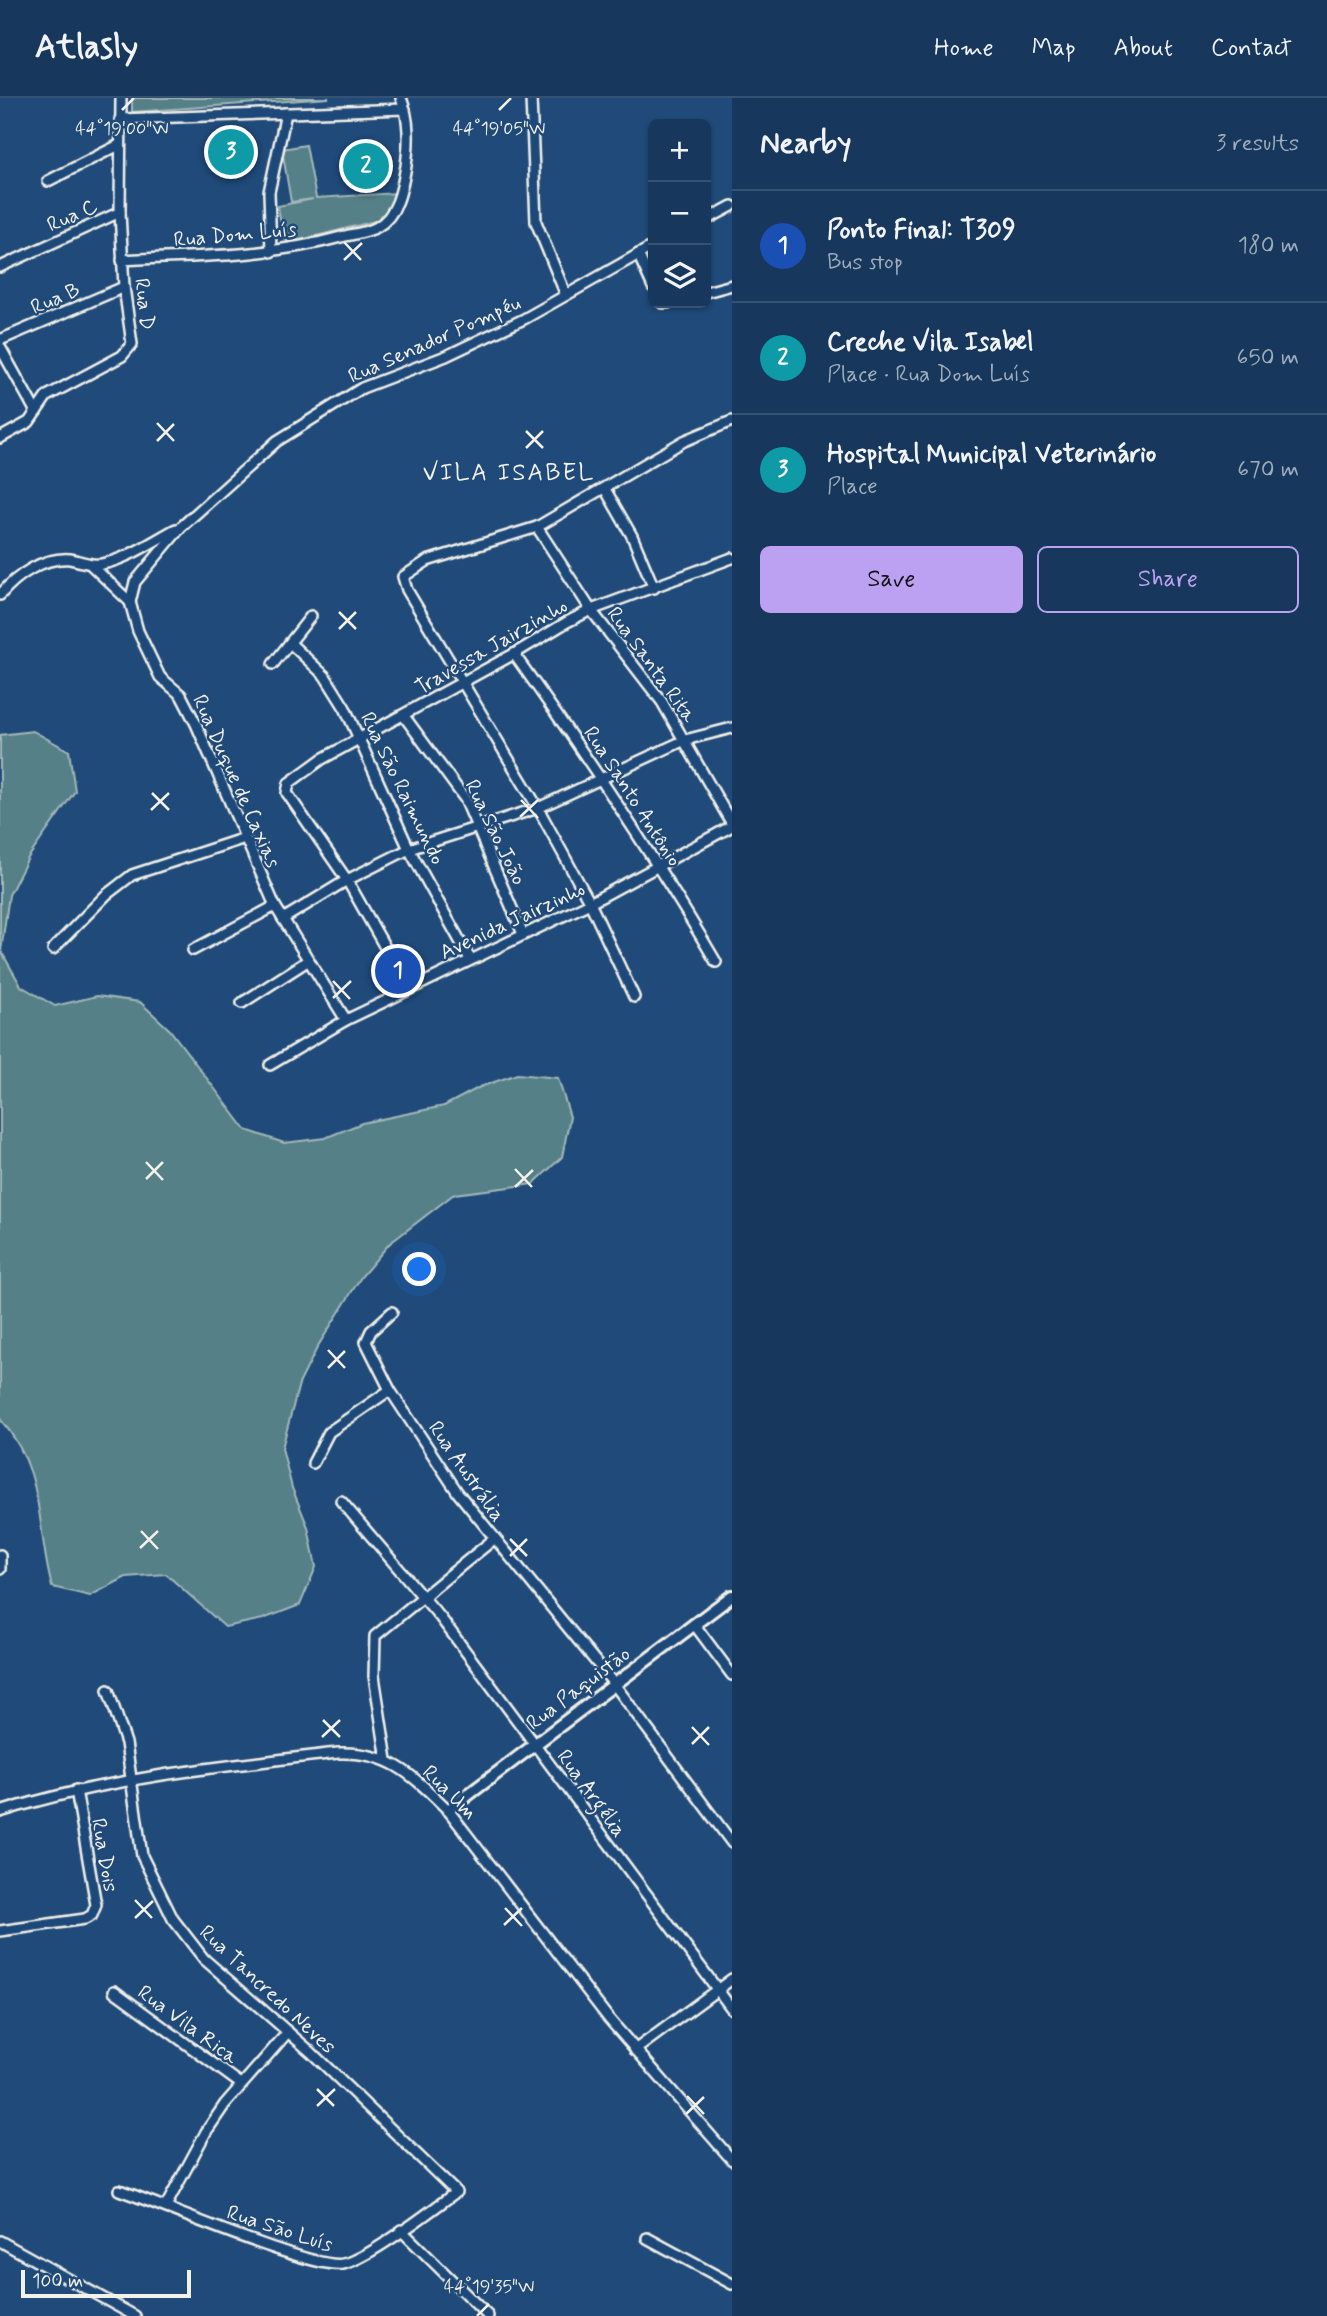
<!DOCTYPE html>
<meta charset="utf-8">
<style>
:root{--surface:#17385c;--page:#203f62;--text:#f1f3f6;--muted:#9eacbb;--line:#365272;--accent:#bca0f2}
body{margin:0;font-family:Mynerve,sans-serif;background:var(--page);color:var(--text)}
.controls{position:absolute;right:21px;top:21px;display:grid;overflow:hidden;border-radius:10px;box-shadow:0 2px 5px #0004}
.controls button{width:63px;height:63px;display:grid;place-items:center;padding:0;border:0;border-bottom:2px solid var(--line);background:var(--surface);color:var(--text);font:35px sans-serif}
.scale{position:absolute;left:21px;bottom:18px;width:170px;box-sizing:border-box;padding-left:7px;border:4px solid #f4f1e8;border-top:0;font-size:19px;line-height:24px;white-space:nowrap;color:#f4f1e8;-webkit-text-stroke:5px #1f4a7a;paint-order:stroke}
.you{position:absolute;left:420px;top:1172px;width:24px;height:24px;margin:-18px;border:5px solid #fff;border-radius:50%;background:#1a73e8;box-shadow:0 0 0 10px #1a73e833}
.badge{display:grid;place-items:center;width:46px;height:46px;border-radius:50%;background:var(--accent);color:#fff;font-size:23px;font-weight:700}
.pin{position:absolute;translate:-50% -50%;border:4px solid #fff;box-shadow:0 2px 7px #0006}
.list{margin:0;padding:0;list-style:none}
h2{display:flex;justify-content:space-between;align-items:center;height:91px;margin:0;padding:0 28px;font-size:30px}
h2 small{font-size:23px;font-weight:400;color:var(--muted)}
.list li{display:grid;grid-template-columns:46px 1fr auto;gap:21px;align-items:center;box-sizing:border-box;height:112px;padding:0 28px;border-top:2px solid var(--line)}
.list b{display:block;font-size:26px;white-space:nowrap}
.list p{margin:0;font-size:23px;white-space:nowrap;color:var(--muted)}
.list em{font-size:23px;font-style:normal;color:var(--muted)}
.actions{display:flex;gap:14px;padding:21px 28px}
.actions a{flex:1;padding:16px 0;border:2px solid var(--accent);border-radius:10px;text-align:center;font-size:24px;color:var(--accent)}
.actions .main{background:var(--accent);color:#111}
.icon{flex:none;width:38px;height:38px;fill:none;stroke:currentColor;stroke-width:2;stroke-linecap:round;stroke-linejoin:round}
.map{position:relative;flex:none;width:732px;height:2218px;overflow:hidden}
header{display:flex;align-items:center;gap:42px;box-sizing:border-box;height:98px;padding:0 35px;background:var(--surface);border-bottom:2px solid var(--line)}
header strong{font-size:33px}
nav{display:flex;gap:38px;margin-inline-start:auto;font-size:24px}
main{display:flex}
aside{flex:1;background:var(--surface)}
.map>svg:first-child{display:block}
</style>
<header>
<strong>Atlasly</strong>
<nav><a>Home</a><a>Map</a><a>About</a><a>Contact</a></nav>
</header>
<main>
<div class="map">
<svg width="732" height="2218" viewBox="0 0 732 2218">
<rect width="100%" height="100%" fill="#1f4a7a"/>
<filter id="ink" filterUnits="userSpaceOnUse"><feTurbulence type="fractalNoise" baseFrequency=".0143" numOctaves="2"/><feDisplacementMap in="SourceGraphic" scale="14" xChannelSelector="R" yChannelSelector="G"/><feConvolveMatrix kernelMatrix="1 2 1 2 8 2 1 2 1" color-interpolation-filters="sRGB"/></filter>
<g filter="url(#ink)">
<g fill="#548088" stroke="#a4b8b8" stroke-width="2">
<polygon points="132,0 329,0 132,14"/>
<polygon points="306,47 316,100 397,95 391,111 379,122 289,145 283,139 278,108 313,101 291,104 282,51"/>
<path d="M 33,633 L 69,653 L 75,693 L 28,760 L 9,797 L 1,853 L 21,888 L 55,908 L 97,898 L 140,904 L 170,932 L 246,1032 L 284,1045 L 325,1040 L 362,1025 L 444,1008 L 480,989 L 517,976 L 558,980 L 570,1019 L 562,1059 L 533,1086 L 454,1096 L 389,1146 L 361,1179 L 318,1248 L 299,1286 L 282,1350 L 292,1390 L 308,1429 L 316,1469 L 300,1507 L 263,1521 L 225,1529 L 166,1476 L 126,1479 L 90,1498 L 52,1489 C 35,1426 47,1375 0,1321 L 0,637 Z"/>
</g>
<g fill="none" stroke-linecap="round" stroke-linejoin="round">
<g stroke="#f4f1e8" stroke-width="14">
<g id="minor">
<polyline points="531,0 536,124 566,197"/>
<polyline points="120,21 405,11"/>
<polyline points="48,83 119,47"/>
<polyline points="706,122 732,108"/>
<polyline points="271,154 269,94 286,15"/>
<polyline points="638,156 653,189"/>
<path d="M 122,162 C 196,158 269,159 341,139 C 352,136 367,135 377,129 C 398,117 402,91 406,68 C 409,45 410,22 401,0"/>
<polyline points="0,169 120,114"/>
<polyline points="706,194 732,187"/>
<polyline points="662,205 668,205"/>
<polyline points="0,242 124,189"/>
<polyline points="0,249 36,314"/>
<polyline points="0,340 29,324 47,298 122,258 132,246 124,189 120,114 121,0"/>
<polyline points="605,391 632,438 654,490"/>
<polyline points="537,429 591,512 662,604 732,726"/>
<polyline points="91,467 130,504 138,533 160,579 181,597 196,626 275,808 346,922"/>
<path d="M 0,497 C 17,477 43,459 70,461 C 82,463 91,468 102,466 C 128,461 153,443 176,431"/>
<polyline points="130,504 135,484 181,429 277,343 362,290 446,258 524,221 653,148"/>
<polyline points="290,545 325,578 345,610 409,751 470,861"/>
<path d="M 514,556 C 586,657 654,758 716,864"/>
<polyline points="273,566 311,518"/>
<polyline points="404,618 465,701 523,836"/>
<polyline points="283,821 347,782 409,751 538,710 685,642 732,630"/>
<polyline points="53,851 106,797 132,777 245,740"/>
<polyline points="193,852 275,808"/>
<polyline points="408,890 347,782 287,695 289,685 322,661 514,556 567,524 591,512 732,460"/>
<polyline points="634,899 590,805 538,710 407,492 403,479 427,463 537,429 684,343 732,323"/>
<polyline points="242,905 309,862"/>
<polyline points="270,967 346,922 590,805 732,728"/>
<polyline points="392,1214 371,1233 366,1244 390,1292 458,1395 614,1586 732,1745"/>
<polyline points="313,1365 329,1334 390,1292"/>
<polyline points="341,1403 440,1519 732,1911"/>
<polyline points="0,1457 0,1471"/>
<polyline points="694,1526 732,1577"/>
<path d="M 108,1592 L 126,1645 L 142,1758 L 173,1821 L 204,1861 L 311,1954 L 456,2094 C 435,2110 366,2162 343,2166 C 313,2172 158,2105 119,2092"/>
<polyline points="387,1662 374,1578 375,1538 494,1441"/>
<path d="M 0,1714 C 110,1679 223,1668 338,1655 C 390,1653 412,1677 448,1712 L 609,1921 L 732,2062"/>
<polyline points="0,1833 85,1821 92,1817 96,1807 76,1692"/>
<polyline points="114,1893 241,1986"/>
<polyline points="635,1952 732,1881"/>
<polyline points="166,2108 206,2034 225,2006 288,1934"/>
<polyline points="401,2132 488,2218"/>
<polyline points="647,2140 732,2186"/>
<polyline points="0,2143 135,2218"/>
</g>
</g>
<g stroke="#f4f1e8" stroke-width="16">
<polyline id="tertiary" points="448,1712 732,1498"/>
</g>
<use href="#minor" stroke="#1f4a7a" stroke-width="9"/>
<use href="#tertiary" stroke="#1f4a7a" stroke-width="10"/>
</g>
</g>
<path fill="none" stroke="#f4f1e8" stroke-width="2.5" d="M 122,12 L 134,0M 499,12 L 511,0M 344,144 L 361,162M 344,162 L 362,145M 157,325 L 174,343M 526,333 L 543,350M 157,343 L 174,326M 526,350 L 543,333M 339,514 L 356,531M 339,531 L 356,514M 152,695 L 169,712M 521,702 L 538,720M 151,712 L 169,695M 520,719 L 538,702M 333,883 L 350,901M 333,900 L 351,883M 146,1064 L 163,1082M 515,1071 L 532,1089M 146,1081 L 163,1064M 515,1089 L 533,1072M 328,1252 L 345,1270M 328,1270 L 345,1253M 141,1433 L 158,1451M 510,1441 L 527,1458M 140,1450 L 158,1433M 510,1458 L 527,1441M 323,1622 L 340,1639M 692,1629 L 709,1647M 322,1639 L 340,1622M 692,1646 L 709,1629M 135,1802 L 152,1820M 505,1810 L 522,1828M 135,1820 L 153,1803M 504,1827 L 522,1810M 317,1991 L 334,2008M 687,1998 L 704,2016M 317,2008 L 335,1991M 686,2016 L 704,1999M 477,2218 L 489,2206"/>
<g text-anchor="middle" stroke-width="5" stroke-linejoin="round" paint-order="stroke">
<g font-size="21" fill="#f4f1e8" stroke="#1f4a7a">
<text transform="translate(72 117) rotate(-24)" y="7">Rua C</text>
<text transform="translate(235 136) rotate(-5)" y="7">Rua Dom Luís</text>
<text transform="translate(55 200) rotate(-23)" y="7">Rua B</text>
<text transform="translate(145 206) rotate(83)" y="7">Rua D</text>
<text transform="translate(434 241) rotate(-24)" y="7">Rua Senador Pompéu</text>
<text transform="translate(491 548) rotate(-30)" y="7">Travessa Jairzinho</text>
<text transform="translate(652 566) rotate(54)" y="7">Rua Santa Rita</text>
<text transform="translate(237 683) rotate(66)" y="7">Rua Duque de Caxias</text>
<text transform="translate(403 690) rotate(64)" y="7">Rua São Raimundo</text>
<text transform="translate(633 698) rotate(57)" y="7">Rua Santo Antônio</text>
<text transform="translate(496 734) rotate(64)" y="7">Rua São João</text>
<text transform="translate(512 822) rotate(-25)" y="7">Avenida Jairzinho</text>
<text transform="translate(467 1373) rotate(55)" y="7">Rua Austrália</text>
<text transform="translate(578 1590) rotate(-37)" y="7">Rua Paquistão</text>
<text transform="translate(450 1694) rotate(45)" y="7">Rua Um</text>
<text transform="translate(592 1695) rotate(54)" y="7">Rua Argélia</text>
<text transform="translate(105 1757) rotate(80)" y="7">Rua Dois</text>
<text transform="translate(268 1891) rotate(43)" y="7">Rua Tancredo Neves</text>
<text transform="translate(188 1926) rotate(36)" y="7">Rua Vila Rica</text>
<text transform="translate(280 2130) rotate(18)" y="7">Rua São Luís</text>
</g>
<g font-size="24" letter-spacing="2" fill="#f4f1e8" stroke="#1f4a7a">
<text x="509" y="382">VILA ISABEL</text>
</g>
</g>
<g font-size="18" text-anchor="middle" fill="#f4f1e8" stroke="#1f4a7a" stroke-width="5" stroke-linejoin="round" paint-order="stroke">
<text x="122" y="36">44°19'00"W</text>
<text x="499" y="36">44°19'05"W</text>
<text x="489" y="2194">44°19'35"W</text>
</g>
</svg>
<div class="controls">
<button>+</button>
<button>−</button>
<button><svg class="icon" aria-label="layers" viewBox="0 0 24 24"><path d="M12 4l9 5-9 5-9-5zM3 14l9 5 9-5"/></svg></button>
</div>
<div class="scale">100 m</div>
<div class="you"></div>
<div class="pin badge" style="left:398px;top:873px;background:#1a4fb4">1</div>
<div class="pin badge" style="left:366px;top:68px;background:#0f9aa8">2</div>
<div class="pin badge" style="left:231px;top:54px;background:#0f9aa8">3</div>
</div>
<aside>
<h2>Nearby<small>3 results</small></h2>
<ul class="list">
<li><span class="badge" style="background:#1a4fb4">1</span><div><b>Ponto Final: T309</b><p>Bus stop</p></div><em>180 m</em></li>
<li><span class="badge" style="background:#0f9aa8">2</span><div><b>Creche Vila Isabel</b><p>Place · Rua Dom Luís</p></div><em>650 m</em></li>
<li><span class="badge" style="background:#0f9aa8">3</span><div><b>Hospital Municipal Veterinário</b><p>Place</p></div><em>670 m</em></li>
</ul>
<div class="actions"><a class="main">Save</a><a>Share</a></div>
</aside>
</main>
